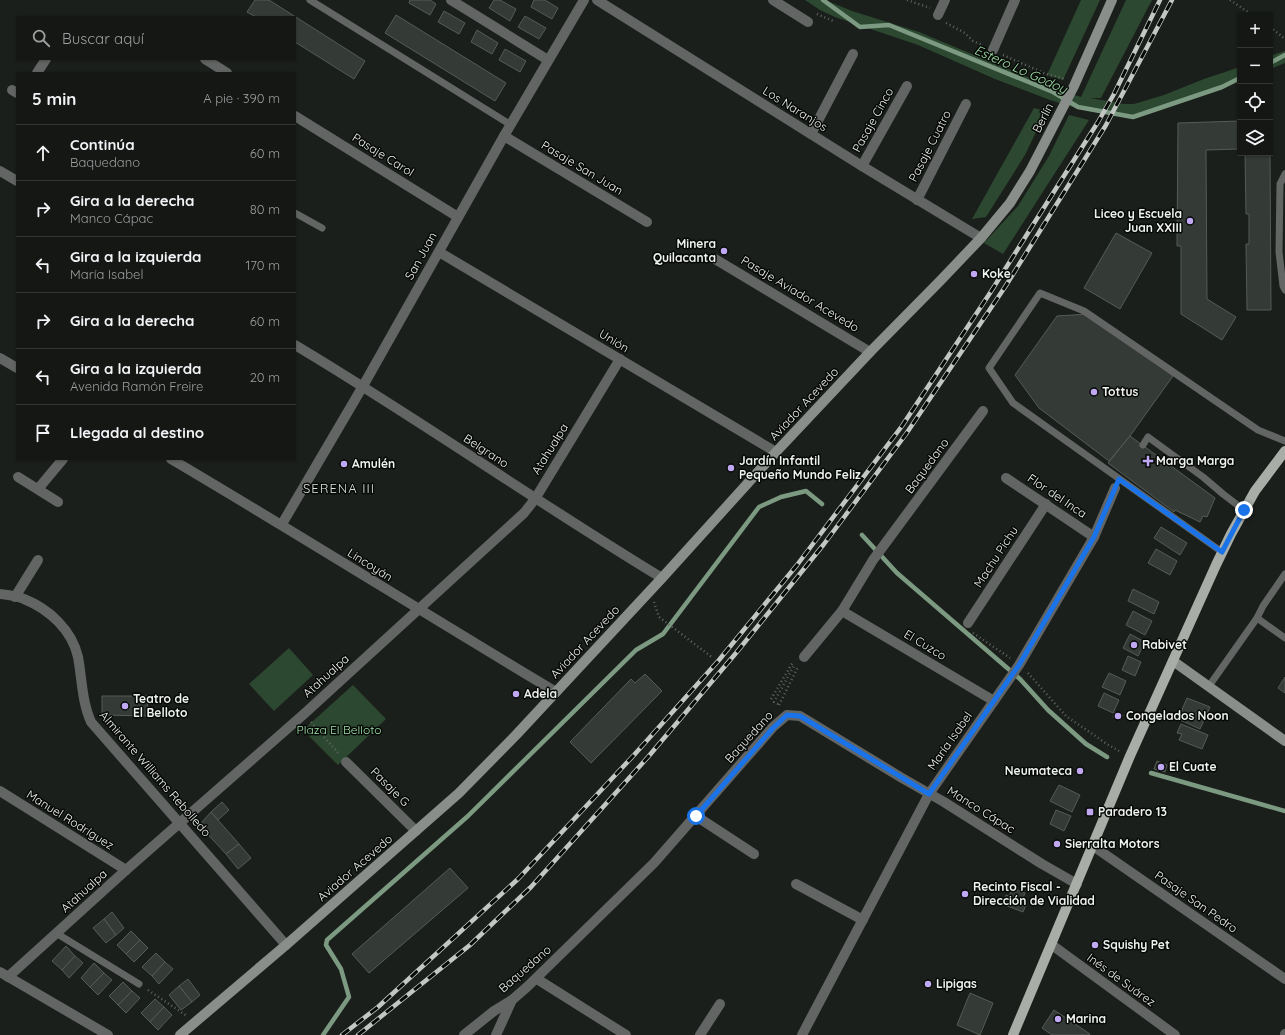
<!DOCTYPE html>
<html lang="es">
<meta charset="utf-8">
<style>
:root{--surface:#141714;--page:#1d201d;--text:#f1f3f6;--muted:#9d9fa0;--line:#333634}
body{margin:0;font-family:Quicksand,sans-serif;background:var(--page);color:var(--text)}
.controls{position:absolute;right:12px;top:12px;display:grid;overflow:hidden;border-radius:0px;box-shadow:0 1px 3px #0004}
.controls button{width:36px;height:36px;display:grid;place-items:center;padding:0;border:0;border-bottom:1px solid var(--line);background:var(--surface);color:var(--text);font:20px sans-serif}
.stop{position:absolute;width:12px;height:12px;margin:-9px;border:3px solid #1a73e8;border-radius:50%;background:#fff}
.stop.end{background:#1a73e8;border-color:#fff;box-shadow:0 1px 4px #0008}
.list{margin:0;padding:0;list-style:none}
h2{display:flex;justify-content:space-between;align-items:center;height:52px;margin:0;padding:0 16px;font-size:17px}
h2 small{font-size:13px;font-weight:400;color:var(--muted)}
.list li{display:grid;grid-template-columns:26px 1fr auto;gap:12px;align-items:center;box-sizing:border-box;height:56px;padding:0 16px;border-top:1px solid var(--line)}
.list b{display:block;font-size:15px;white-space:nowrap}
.list p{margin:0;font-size:13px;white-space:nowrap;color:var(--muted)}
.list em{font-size:13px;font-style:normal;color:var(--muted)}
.icon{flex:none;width:22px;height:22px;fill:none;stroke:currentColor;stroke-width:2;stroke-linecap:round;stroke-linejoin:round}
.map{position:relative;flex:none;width:1285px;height:1035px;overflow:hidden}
.search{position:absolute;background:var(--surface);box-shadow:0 1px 3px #0004;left:16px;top:16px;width:280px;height:44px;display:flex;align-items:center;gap:10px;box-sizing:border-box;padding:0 14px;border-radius:0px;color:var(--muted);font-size:15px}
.panel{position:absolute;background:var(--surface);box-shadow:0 1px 3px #0004;left:16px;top:72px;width:280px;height:388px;border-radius:0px}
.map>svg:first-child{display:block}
</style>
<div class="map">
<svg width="1285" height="1035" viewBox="0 0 1285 1035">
<rect width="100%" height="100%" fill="#1b1f1b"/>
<g fill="#2c4831">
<polygon points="805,0 825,0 852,11 919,32 1056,89 1081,97 1126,0 1152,0 1101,98 1090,98 1124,104 1134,104 1164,95 1204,79 1240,67 1240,80 1140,115 1115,116 1079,109 1050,100 995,79 918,45 835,17 820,10"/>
<polygon points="1081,0 1100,0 1063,80 1047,75"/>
<polygon points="1285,51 1285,63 1270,69 1270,56"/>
<polygon points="1034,108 1046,111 1025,155 986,217 972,219"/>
<polygon points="1069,115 1089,120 1003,254 984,243 1018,206 1049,156"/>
<polygon points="289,648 313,675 274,711 249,684"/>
<polygon points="353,685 386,719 338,765 303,730"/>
</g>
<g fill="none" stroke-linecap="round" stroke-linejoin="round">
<g stroke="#7c9a81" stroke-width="4.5">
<polyline points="823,0 860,27 889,25 1053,92 1078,107 1133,117 1222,87 1240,78"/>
<polyline points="1270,63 1285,55"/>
<polyline points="862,535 897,573 1020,679 1048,710 1086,744 1107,757"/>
<polyline points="1151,773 1285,811"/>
<polyline points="323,1035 349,997 341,969 326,945 327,940 468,816 636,650 663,634 759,507 781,497 806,491 822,504"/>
</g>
</g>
<g fill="#343a35" stroke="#555b56">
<polygon points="255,0 269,0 365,61 354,79 295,42 295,17 256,17 247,12"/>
<polygon points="410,0 430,0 436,4 430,15 409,3"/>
<polygon points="494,0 500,0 516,9 510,21 489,8"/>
<polygon points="534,0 545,0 558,8 552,19 531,7"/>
<polygon points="444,11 465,23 459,34 438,22"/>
<polygon points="396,15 506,83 495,101 385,33"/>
<polygon points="525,16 546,28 539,39 518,27"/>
<polygon points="477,30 498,43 492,54 471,42"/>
<polygon points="505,49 526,61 520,72 499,60"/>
<polygon points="1240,121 1240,149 1206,150 1207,299 1236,317 1222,340 1181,314 1181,246 1177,246 1178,123"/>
<polygon points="1245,153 1270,153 1271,310 1247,310 1246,244 1249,244 1249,214 1246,214"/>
<polygon points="1116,233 1152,253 1120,309 1084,288"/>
<polygon points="1088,314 1173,376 1130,436 1109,461 1039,408 1015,375 1057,316"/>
<polygon points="1130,436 1215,498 1207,517 1203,516 1200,522 1175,510 1174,512 1108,463"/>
<polygon points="1161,527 1187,543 1180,555 1154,538"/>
<polygon points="1156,549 1177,561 1170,575 1148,563"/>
<polygon points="1133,589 1159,602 1154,614 1128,601"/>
<polygon points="1133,611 1152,621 1145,635 1126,625"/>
<polygon points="1130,634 1145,642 1138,656 1123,648"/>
<polygon points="1128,656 1141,662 1135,676 1122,670"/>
<polygon points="1109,673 1126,681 1120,695 1102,687"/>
<polygon points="645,674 662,691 591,763 570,742 631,679 635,683"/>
<polygon points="1285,677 1285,693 1278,688"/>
<polygon points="1104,693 1119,700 1113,713 1098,706"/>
<polygon points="102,696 148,696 147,716 102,715"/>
<polygon points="1187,698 1210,707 1200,729 1178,719"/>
<polygon points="1115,712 1123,715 1120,720 1113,717"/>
<polygon points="1181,724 1208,735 1202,749 1179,740 1182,734 1177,733"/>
<polygon points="1157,761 1167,765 1165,772 1154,769"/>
<polygon points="1059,785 1080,795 1072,812 1050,801"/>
<polygon points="222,802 229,810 218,820 211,812"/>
<polygon points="1056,810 1071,816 1064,831 1050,824"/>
<polygon points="211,812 239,844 226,854 201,827 202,822"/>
<polygon points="239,844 251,858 238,869 226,854"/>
<polygon points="450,868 468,888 369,973 352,954"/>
<polygon points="1013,888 1025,893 1021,903 1026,905 1023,912 1002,904 1006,895 1009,896"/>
<polygon points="112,912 124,928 116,935 104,919"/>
<polygon points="104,919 116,935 106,943 93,928"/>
<polygon points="131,931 140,940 126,954 117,945"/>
<polygon points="140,940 148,948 134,962 126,954"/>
<polygon points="66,946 75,956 62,970 52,961"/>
<polygon points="156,953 165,962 152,976 142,967"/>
<polygon points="75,956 83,963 69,978 62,970"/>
<polygon points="165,962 173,969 159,984 152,976"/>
<polygon points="94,963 104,973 90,987 81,978"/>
<polygon points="104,973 112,980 98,995 90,987"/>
<polygon points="188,979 200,995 192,1002 179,986"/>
<polygon points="123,982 132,991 118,1005 109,996"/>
<polygon points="179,986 192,1002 181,1010 169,995"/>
<polygon points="132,991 140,998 126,1013 118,1005"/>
<polygon points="970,993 993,1003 980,1035 957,1025"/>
<polygon points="155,999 164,1007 150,1022 141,1013"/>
<polygon points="164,1007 172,1015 158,1030 150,1022"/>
<polygon points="1054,1010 1090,1034 1089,1035 1052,1035 1042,1028"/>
</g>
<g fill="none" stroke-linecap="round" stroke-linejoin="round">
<g stroke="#626662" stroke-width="2.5" stroke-dasharray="1 3" stroke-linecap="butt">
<polyline points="907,0 930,8"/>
<polyline points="1230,0 1252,15"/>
<polyline points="817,14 833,21"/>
<polyline points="946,23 965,33 973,41 982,45"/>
<polyline points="1270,27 1285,39"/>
<polyline points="1003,55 1046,74 1065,79"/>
<polyline points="654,602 659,617 713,658"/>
<polyline points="973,633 1010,658"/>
<polyline points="1028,673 1066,716 1107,744 1119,751"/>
<polyline points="771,699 793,662"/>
<polyline points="778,704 774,702 795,664"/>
<polyline points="779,705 798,667"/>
<polyline points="311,722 339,754"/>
<polyline points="148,990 187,1016"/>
</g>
<g stroke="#626563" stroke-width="7">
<polyline points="310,0 511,125"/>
<polyline points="1285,174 1280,184 1279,252 1283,286 1285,290"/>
<polyline points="295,213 322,228"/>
<polyline points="1143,445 1148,437 1203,477 1223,494 1244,510"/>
<polyline points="1222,552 1013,403 989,368 1040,293 1084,311 1258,430 1285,441"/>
<polyline points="1257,618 1285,638"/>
<polyline points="1209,686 1257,618 1263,606 1285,574"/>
<polyline points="56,933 139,984"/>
</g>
<g stroke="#626563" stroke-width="10">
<polyline points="451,0 548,60"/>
<polyline points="773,0 808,22"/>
<polyline points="938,15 945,0"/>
<polyline points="993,50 1015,0"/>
<polyline points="205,59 227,73"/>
<polyline points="37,73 46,59"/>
<polyline points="12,90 17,93"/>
<polyline points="295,116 458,217"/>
<polyline points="811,134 853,54"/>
<polyline points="504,136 647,222"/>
<polyline points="862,166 907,86"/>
<polyline points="0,171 17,181"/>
<polyline points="917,200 966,104"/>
<polyline points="439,252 776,452"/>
<polyline points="715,259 870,352"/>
<path d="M 295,345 C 419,419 538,503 662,578"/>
<polyline points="0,358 17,368"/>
<path d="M 171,459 C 300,535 427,615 556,692"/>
<polyline points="18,477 58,502"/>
<polyline points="1006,478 1094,537"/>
<polyline points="38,489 63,459"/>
<polyline points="282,524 363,386 504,136 584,0"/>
<path d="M 0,594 C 8,595 17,596 24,599 C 49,609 72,630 78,657 C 82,679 82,702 91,722 L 286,945"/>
<polyline points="15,597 38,560"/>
<polyline points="842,611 994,701"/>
<polyline points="968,623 1046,504"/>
<polyline points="804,657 842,611 873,560 983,411"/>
<polyline points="346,762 416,831"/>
<polyline points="0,791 126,870"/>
<polyline points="696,816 754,854"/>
<polyline points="1093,846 1285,979"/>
<polyline points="796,884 863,920"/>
<polyline points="1052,945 1175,1035"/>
<polyline points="8,977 126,870 304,714 524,513 535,499 620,359"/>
<polyline points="537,979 626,1035"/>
<polyline points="464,1035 494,1011 512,1000 527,987 654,863 773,727 787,715 800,716 902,778 944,802 1042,864 1077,884"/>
<polyline points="496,1035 512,1000"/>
<polyline points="700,1035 720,1004"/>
<polyline points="802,1035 929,794 1019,665 1094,537 1115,488"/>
<polyline points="1285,1035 1285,1034"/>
</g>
<g stroke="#626563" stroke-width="10">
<polyline points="597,0 862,166 981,238"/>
<polyline points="0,972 108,1035"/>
</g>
<g stroke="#898e8a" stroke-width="10">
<polyline points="1173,661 1285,741"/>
<polyline points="180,1035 286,945 459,793 516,735 662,578 776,452 870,352 941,280 981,238 1010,203 1030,171 1074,86 1112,0"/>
</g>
<polyline stroke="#a8ada8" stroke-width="10" points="1013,1035 1130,756 1216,565 1231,534 1255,491 1285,451"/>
<g stroke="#c3c7c4" stroke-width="4.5">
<g id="rail">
<polyline points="342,1035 378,1007 518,879 634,755 719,660 797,565 902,426 990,293 1098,122 1114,94 1160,0"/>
<polyline points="358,1035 470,945 531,887 648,757 736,653 824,544 906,434 1005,287 1106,125 1172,0"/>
</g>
</g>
<use href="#rail" stroke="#070907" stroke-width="3" stroke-dasharray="9" stroke-linecap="butt"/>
</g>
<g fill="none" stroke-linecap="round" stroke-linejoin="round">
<polyline stroke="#1a73e8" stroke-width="5" points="696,816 773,728 787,715 800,716 929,794 1019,665 1094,537 1119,479 1222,552 1244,510"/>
</g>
<g fill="#c0a8f3" stroke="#070907" stroke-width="1.5">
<circle cx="1190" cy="221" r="4"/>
<circle cx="724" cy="251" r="4"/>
<circle cx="974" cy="274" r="4"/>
<circle cx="1094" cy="392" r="4"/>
<path d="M1146 455h4v4h4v4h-4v4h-4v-4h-4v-4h4z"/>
<circle cx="344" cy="464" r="4"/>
<circle cx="731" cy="468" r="4"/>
<circle cx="1134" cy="645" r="4"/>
<circle cx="516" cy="694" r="4"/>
<circle cx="125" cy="706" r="4"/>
<circle cx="1118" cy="716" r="4"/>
<circle cx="1161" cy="767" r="4"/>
<circle cx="1080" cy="771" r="4"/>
<rect x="1086" y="808" width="8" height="8" rx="2"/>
<circle cx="1057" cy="844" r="4"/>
<circle cx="965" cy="894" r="4"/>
<circle cx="1095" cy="945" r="4"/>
<circle cx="928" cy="984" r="4"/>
<circle cx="1058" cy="1019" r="4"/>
</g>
<g text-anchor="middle" stroke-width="3" stroke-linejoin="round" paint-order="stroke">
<g font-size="12" fill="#eff3f0" stroke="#070907">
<text transform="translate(795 109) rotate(32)" y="4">Los Naranjos</text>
<text transform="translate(1043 118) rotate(-63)" y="4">Berlín</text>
<text transform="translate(873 120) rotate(-61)" y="4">Pasaje Cinco</text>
<text transform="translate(930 146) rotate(-63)" y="4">Pasaje Cuatro</text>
<text transform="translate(383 155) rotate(32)" y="4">Pasaje Carol</text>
<text transform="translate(582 168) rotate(31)" y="4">Pasaje San Juan</text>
<text transform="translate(421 256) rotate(-61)" y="4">San Juan</text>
<text transform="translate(800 294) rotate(31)" y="4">Pasaje Aviador Acevedo</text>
<text transform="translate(614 341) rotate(31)" y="4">Unión</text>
<text transform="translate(804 404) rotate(-47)" y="4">Aviador Acevedo</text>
<text transform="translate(550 449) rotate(-58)" y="4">Atahualpa</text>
<text transform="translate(486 451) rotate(33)" y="4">Belgrano</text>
<text transform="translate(927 466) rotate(-54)" y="4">Baquedano</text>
<text transform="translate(1057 496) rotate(34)" y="4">Flor del Inca</text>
<text transform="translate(996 557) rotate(-57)" y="4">Machu Pichu</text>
<text transform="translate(370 565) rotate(32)" y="4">Lincoyán</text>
<text transform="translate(585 642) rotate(-47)" y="4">Aviador Acevedo</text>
<text transform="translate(925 645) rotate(31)" y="4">El Cuzco</text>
<text transform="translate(326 676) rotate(-42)" y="4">Atahualpa</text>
<text transform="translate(749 737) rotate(-48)" y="4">Baquedano</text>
<text transform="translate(950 741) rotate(-55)" y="4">María Isabel</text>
<text transform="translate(155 774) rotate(49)" y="4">Almirante Williams Rebolledo</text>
<text transform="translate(390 787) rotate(45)" y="4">Pasaje G</text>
<text transform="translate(981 810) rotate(32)" y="4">Manco Cápac</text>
<text transform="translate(70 820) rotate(32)" y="4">Manuel Rodríguez</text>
<text transform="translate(355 868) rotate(-41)" y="4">Aviador Acevedo</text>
<text transform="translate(84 891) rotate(-42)" y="4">Atahualpa</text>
<text transform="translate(1196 902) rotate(35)" y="4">Pasaje San Pedro</text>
<text transform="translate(525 969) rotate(-41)" y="4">Baquedano</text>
<text transform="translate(1121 980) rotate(36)" y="4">Inés de Suárez</text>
</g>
<g font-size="12" font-weight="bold" fill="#eff3f0" stroke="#070907" text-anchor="start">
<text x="1182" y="218" text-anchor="end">Liceo y Escuela<tspan x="1182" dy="14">Juan XXIII</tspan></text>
<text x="716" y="248" text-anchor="end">Minera<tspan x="716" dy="14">Quilacanta</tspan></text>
<text x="982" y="278">Koke</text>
<text x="1102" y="396">Tottus</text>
<text x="739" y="465">Jardín Infantil<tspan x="739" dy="14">Pequeño Mundo Feliz</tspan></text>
<text x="1156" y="465">Marga Marga</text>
<text x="352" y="468">Amulén</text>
<text x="1142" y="649">Rabivet</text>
<text x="524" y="698">Adela</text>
<text x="133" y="703">Teatro de<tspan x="133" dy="14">El Belloto</tspan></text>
<text x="1126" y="720">Congelados Noon</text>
<text x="1169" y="771">El Cuate</text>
<text x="1072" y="775" text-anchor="end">Neumateca</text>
<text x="1098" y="816">Paradero 13</text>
<text x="1065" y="848">Sierralta Motors</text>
<text x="973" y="891">Recinto Fiscal -<tspan x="973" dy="14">Dirección de Vialidad</tspan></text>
<text x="1103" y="949">Squishy Pet</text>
<text x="936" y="988">Lipigas</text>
<text x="1066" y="1023">Marina</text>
</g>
<g font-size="12" fill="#a0e2aa" stroke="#070907">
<text x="339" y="734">Plaza El Belloto</text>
</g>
<g font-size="13" font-style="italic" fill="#a1e3ab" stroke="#070907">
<text transform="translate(1021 69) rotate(24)" y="5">Estero Lo Godoy</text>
</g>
<g font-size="13" letter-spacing="1" fill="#dbe2dc" stroke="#070907">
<text x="339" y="493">SERENA III</text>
</g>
</g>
</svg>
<div class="controls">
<button>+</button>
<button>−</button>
<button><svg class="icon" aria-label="locate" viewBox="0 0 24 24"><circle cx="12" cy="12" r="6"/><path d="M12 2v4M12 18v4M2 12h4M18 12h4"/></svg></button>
<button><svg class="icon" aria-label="layers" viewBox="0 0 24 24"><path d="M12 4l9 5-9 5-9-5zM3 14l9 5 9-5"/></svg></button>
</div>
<div class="stop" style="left:696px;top:816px"></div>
<div class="stop end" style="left:1244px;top:510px"></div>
<div class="search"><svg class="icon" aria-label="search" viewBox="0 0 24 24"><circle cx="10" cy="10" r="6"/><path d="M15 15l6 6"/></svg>Buscar aquí</div>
<section class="panel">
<h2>5 min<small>A pie · 390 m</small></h2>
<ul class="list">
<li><svg class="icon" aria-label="ahead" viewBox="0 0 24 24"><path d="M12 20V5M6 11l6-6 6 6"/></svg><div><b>Continúa</b><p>Baquedano</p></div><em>60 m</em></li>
<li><svg class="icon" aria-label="right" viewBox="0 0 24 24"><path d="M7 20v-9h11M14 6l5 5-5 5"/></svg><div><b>Gira a la derecha</b><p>Manco Cápac</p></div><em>80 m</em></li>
<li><svg class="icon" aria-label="left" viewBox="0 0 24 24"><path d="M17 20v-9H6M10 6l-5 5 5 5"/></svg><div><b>Gira a la izquierda</b><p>María Isabel</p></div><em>170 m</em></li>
<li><svg class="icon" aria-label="right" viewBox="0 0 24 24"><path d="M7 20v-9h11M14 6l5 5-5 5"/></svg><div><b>Gira a la derecha</b></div><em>60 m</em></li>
<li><svg class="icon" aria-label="left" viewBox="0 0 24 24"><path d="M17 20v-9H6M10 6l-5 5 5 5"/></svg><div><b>Gira a la izquierda</b><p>Avenida Ramón Freire</p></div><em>20 m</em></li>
<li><svg class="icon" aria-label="arrive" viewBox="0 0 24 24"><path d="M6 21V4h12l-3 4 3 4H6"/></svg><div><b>Llegada al destino</b></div></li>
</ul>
</section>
</div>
